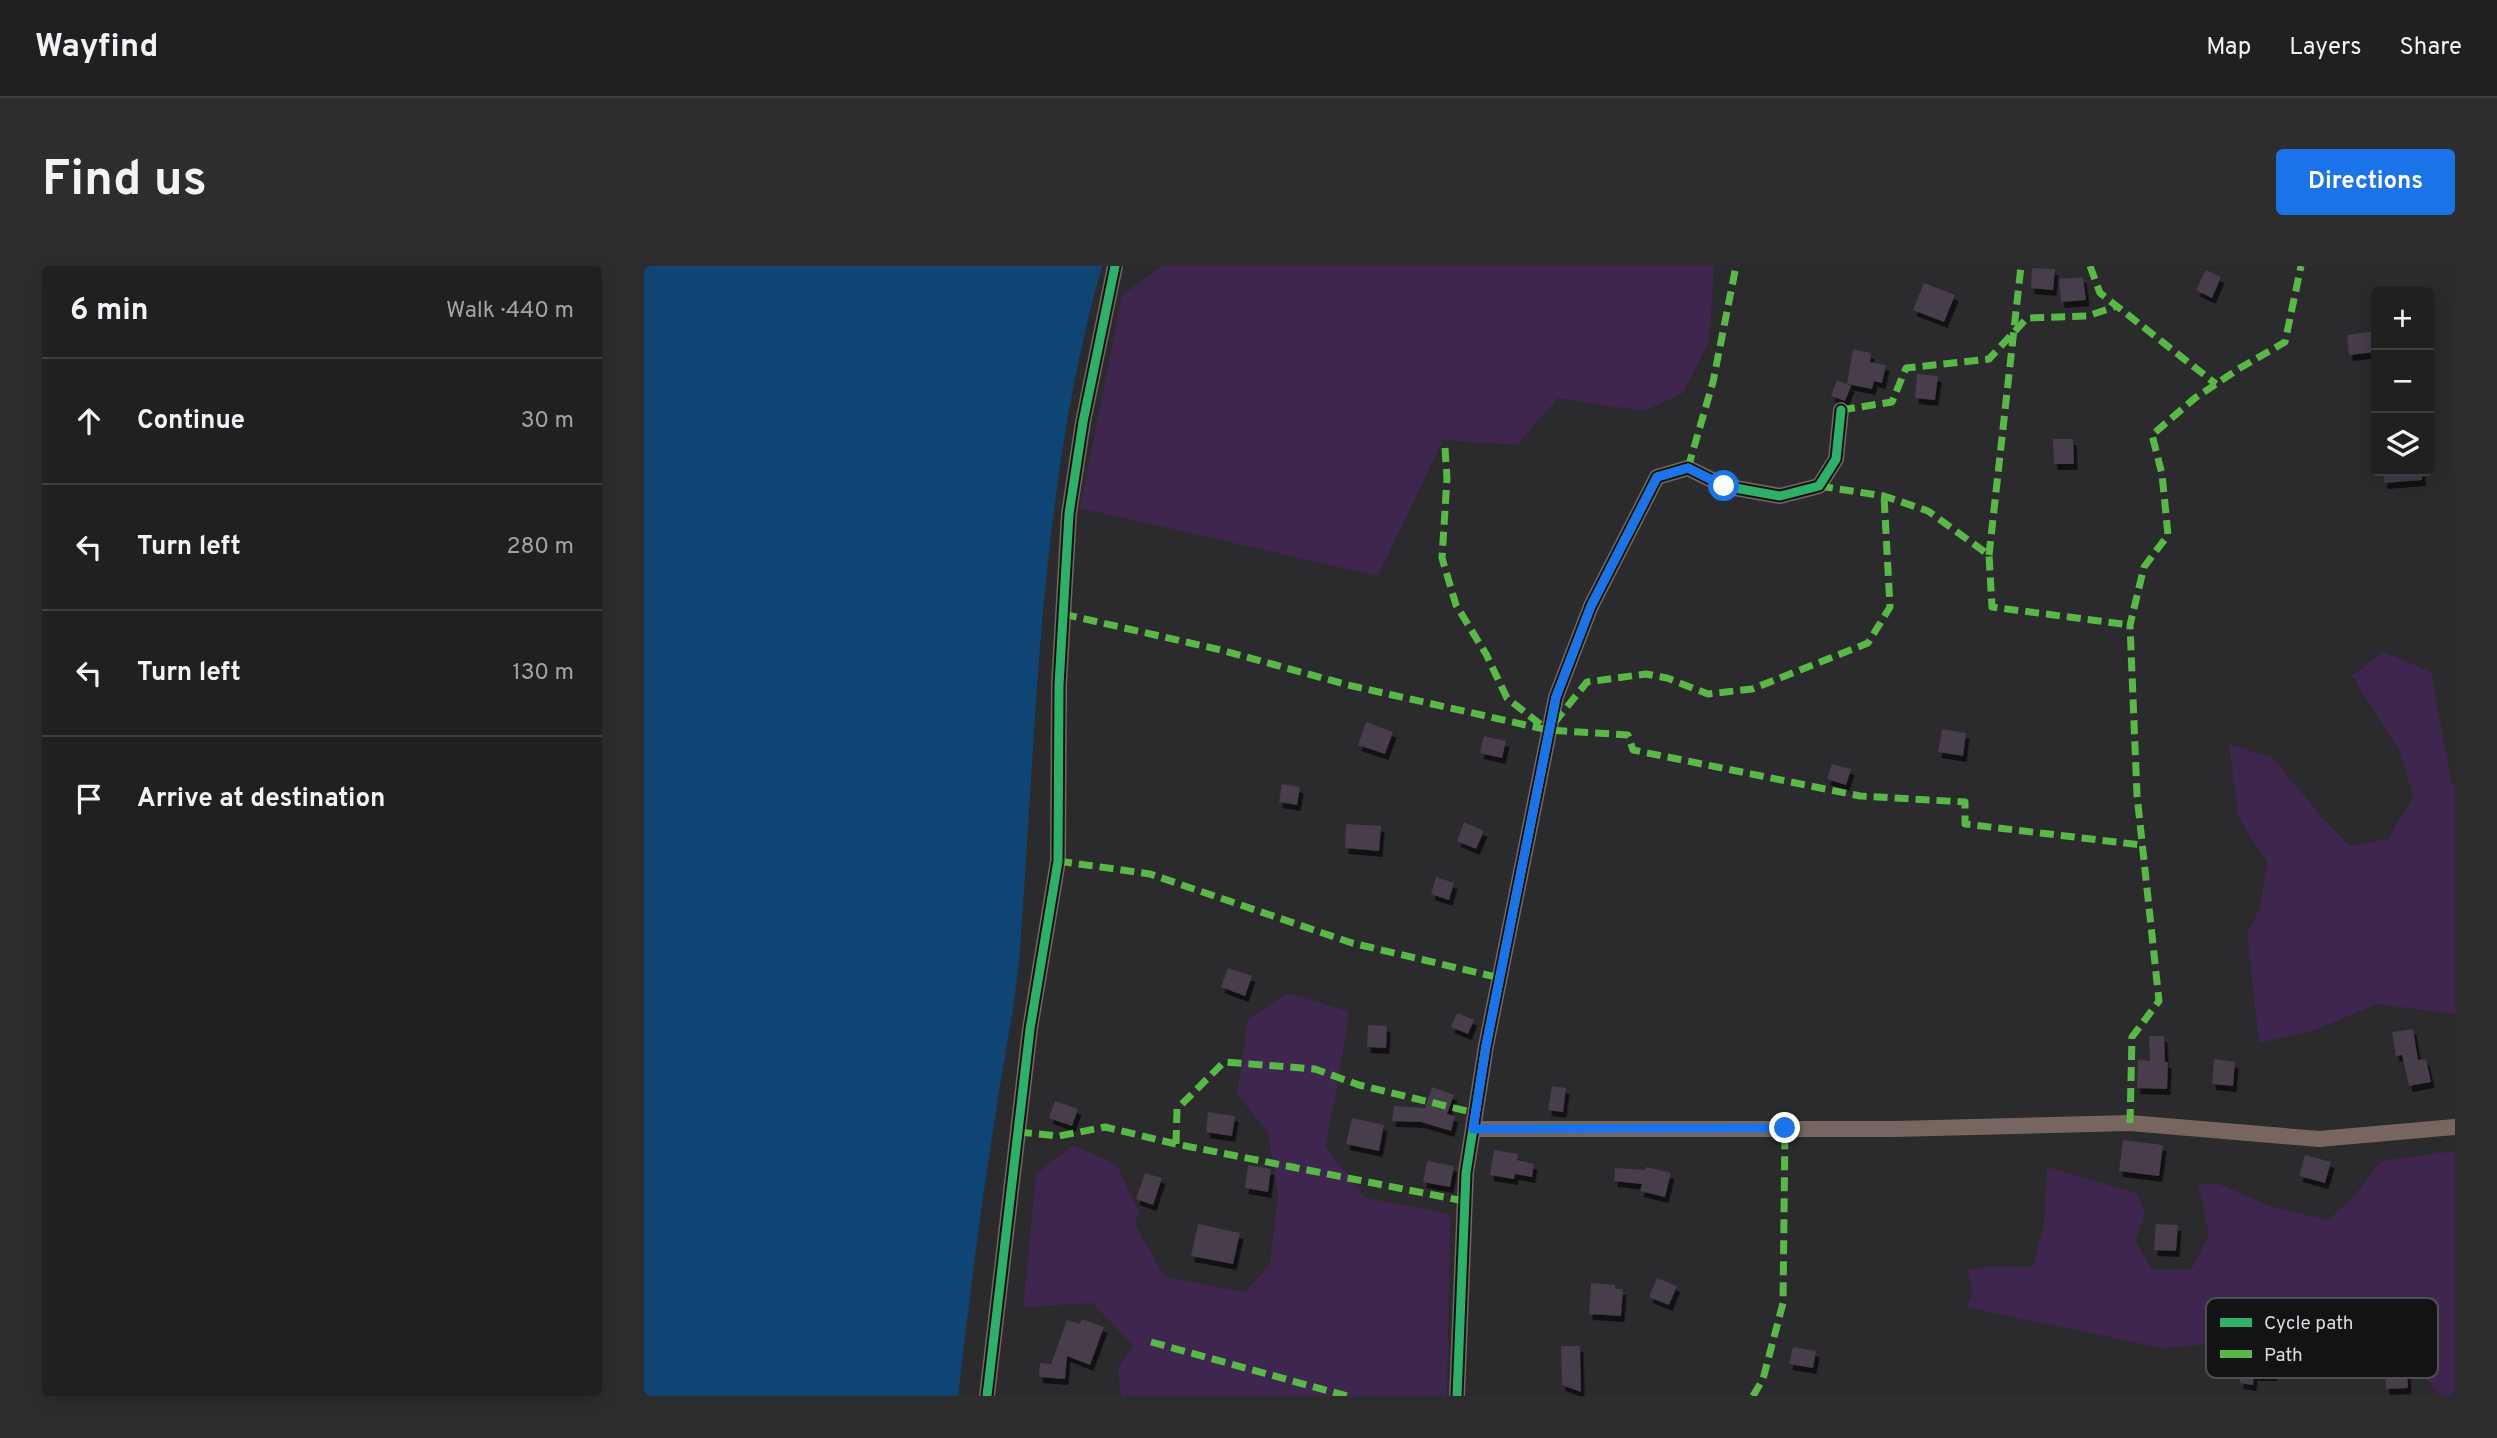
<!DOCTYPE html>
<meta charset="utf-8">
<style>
:root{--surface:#202021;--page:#2d2d2e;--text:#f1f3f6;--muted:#a2a3a5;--line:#3d3e3f;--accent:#1a73e8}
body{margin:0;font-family:Overpass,sans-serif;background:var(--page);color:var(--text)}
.controls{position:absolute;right:21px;top:21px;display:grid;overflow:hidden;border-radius:7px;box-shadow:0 4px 18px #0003}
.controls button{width:63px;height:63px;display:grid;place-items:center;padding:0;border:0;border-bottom:2px solid var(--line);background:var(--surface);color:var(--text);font:35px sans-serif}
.stop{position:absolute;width:21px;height:21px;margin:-16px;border:5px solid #1a73e8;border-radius:50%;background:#fff}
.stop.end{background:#1a73e8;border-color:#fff;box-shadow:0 2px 7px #0008}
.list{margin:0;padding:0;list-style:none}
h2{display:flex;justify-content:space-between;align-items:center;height:91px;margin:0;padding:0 28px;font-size:30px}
h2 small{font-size:23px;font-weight:400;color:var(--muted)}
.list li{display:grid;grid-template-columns:46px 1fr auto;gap:21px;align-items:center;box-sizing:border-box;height:126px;padding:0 28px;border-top:2px solid var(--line)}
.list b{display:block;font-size:26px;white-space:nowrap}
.list em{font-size:23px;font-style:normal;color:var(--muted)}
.icon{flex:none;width:38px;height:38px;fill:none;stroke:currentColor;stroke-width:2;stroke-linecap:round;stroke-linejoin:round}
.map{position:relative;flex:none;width:1811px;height:1130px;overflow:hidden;border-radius:7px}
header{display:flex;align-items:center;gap:42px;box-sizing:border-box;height:98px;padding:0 35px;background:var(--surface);border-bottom:2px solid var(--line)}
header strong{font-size:33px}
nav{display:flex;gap:38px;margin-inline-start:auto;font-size:24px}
.intro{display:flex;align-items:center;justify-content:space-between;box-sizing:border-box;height:168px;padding:0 42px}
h1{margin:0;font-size:49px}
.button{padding:18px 32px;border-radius:7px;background:var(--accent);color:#fff;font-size:24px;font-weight:700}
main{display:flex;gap:42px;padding:0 42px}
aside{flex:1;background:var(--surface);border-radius:7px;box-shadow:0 4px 18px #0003}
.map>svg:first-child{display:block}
</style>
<header>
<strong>Wayfind</strong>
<nav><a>Map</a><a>Layers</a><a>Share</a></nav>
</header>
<div class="intro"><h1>Find us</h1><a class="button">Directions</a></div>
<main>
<aside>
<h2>6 min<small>Walk · 440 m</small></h2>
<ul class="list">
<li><svg class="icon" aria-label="ahead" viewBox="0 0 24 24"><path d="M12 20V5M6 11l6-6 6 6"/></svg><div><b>Continue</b></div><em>30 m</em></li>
<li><svg class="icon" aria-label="left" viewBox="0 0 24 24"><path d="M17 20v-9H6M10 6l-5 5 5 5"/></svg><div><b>Turn left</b></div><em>280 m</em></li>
<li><svg class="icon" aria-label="left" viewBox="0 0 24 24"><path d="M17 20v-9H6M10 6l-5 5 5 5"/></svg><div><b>Turn left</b></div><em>130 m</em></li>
<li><svg class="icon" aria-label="arrive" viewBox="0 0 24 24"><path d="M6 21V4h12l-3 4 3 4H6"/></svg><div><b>Arrive at destination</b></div></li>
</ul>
</aside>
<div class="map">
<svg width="1811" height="1130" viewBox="0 0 1811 1130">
<defs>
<filter id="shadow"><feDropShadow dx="3.5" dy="6" stdDeviation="0" flood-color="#0009"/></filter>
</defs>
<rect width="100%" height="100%" fill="#2b2a2c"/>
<g fill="#3f264f">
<polygon points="518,0 1070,0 1065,77 1038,128 999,145 914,132 873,179 799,174 734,310 436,242 478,29"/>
<polygon points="1739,386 1787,406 1808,519 1811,520 1811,748 1733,738 1671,764 1615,777 1603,668 1616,642 1623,596 1594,551 1585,478 1629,492 1676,549 1706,580 1744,573 1769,531 1756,486 1708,410"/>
<polygon points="644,727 705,746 692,829 681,880 722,932 806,948 803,1130 477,1130 474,1101 489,1079 448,1037 379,1041 392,908 429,879 473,899 495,946 491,959 521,1011 601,1026 626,998 634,927 624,867 593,828 604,753"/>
<polygon points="1811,885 1811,1130 1798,1130 1769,1101 1731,1092 1665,1111 1646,1071 1518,1082 1322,1041 1328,1030 1324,1004 1348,1000 1389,1001 1400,957 1403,901 1492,927 1501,947 1491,975 1508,1004 1547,1004 1565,969 1554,918 1575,918 1628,941 1684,954 1710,930 1737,895"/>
</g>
<path fill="#0f4574" d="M 0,0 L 458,0 C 395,222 393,453 376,682 C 372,738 359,795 351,852 C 336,944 325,1037 314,1130 L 0,1130 Z"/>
<g fill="#463c4b" filter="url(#shadow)">
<polygon points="1388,2 1411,3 1409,24 1387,22"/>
<polygon points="1562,4 1577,11 1568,32 1552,24"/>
<polygon points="1439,11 1442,34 1417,36 1415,13"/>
<polygon points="1280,17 1311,29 1300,56 1269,44"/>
<polygon points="1730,65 1732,86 1705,89 1703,69"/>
<polygon points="1209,83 1227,87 1226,96 1242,99 1238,117 1230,115 1228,123 1203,118"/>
<polygon points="1273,108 1294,110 1291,134 1271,132"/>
<polygon points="1193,114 1207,120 1201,135 1187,130"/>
<polygon points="1409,173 1429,173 1430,198 1410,198"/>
<polygon points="1739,205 1778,205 1778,214 1740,217"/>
<polygon points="722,456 749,466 741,488 714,479"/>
<polygon points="1298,463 1322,467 1319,490 1294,486"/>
<polygon points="840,470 862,475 858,492 836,487"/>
<polygon points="1188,498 1207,503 1202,519 1183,513"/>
<polygon points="638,518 656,521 653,539 635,536"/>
<polygon points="820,556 840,565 832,583 813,575"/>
<polygon points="702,558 737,560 735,585 701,582"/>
<polygon points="792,611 810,617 805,634 787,628"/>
<polygon points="584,702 608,710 601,730 577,721"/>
<polygon points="813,747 830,754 824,768 807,761"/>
<polygon points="724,759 743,760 742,782 723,781"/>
<polygon points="1769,763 1774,794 1782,793 1787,816 1765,820 1758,789 1752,790 1748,766"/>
<polygon points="1505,770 1520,770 1521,796 1524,796 1523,823 1493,822 1494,794 1506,795"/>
<polygon points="1570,793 1591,796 1589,820 1568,818"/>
<polygon points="908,820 922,822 919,846 904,844"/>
<polygon points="788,821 810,829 803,848 811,850 807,865 777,856 748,855 750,840 781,842"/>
<polygon points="411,835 434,843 428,860 405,852"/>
<polygon points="564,846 591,850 588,870 562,866"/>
<polygon points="708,852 740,859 735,885 702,878"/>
<polygon points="1479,874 1519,879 1515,910 1475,905"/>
<polygon points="850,884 874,888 873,894 890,898 888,911 871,908 870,913 846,909"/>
<polygon points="1661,889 1687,896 1681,917 1655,910"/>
<polygon points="783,895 810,900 806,921 779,916"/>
<polygon points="604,899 627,903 624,926 601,922"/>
<polygon points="1002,901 1027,907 1021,931 996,925 998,918 970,915 971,902 1001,904"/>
<polygon points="501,907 518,912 509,939 492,933"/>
<polygon points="554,958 596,967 589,998 547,990"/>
<polygon points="1512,958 1534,959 1532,985 1510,984"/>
<polygon points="1013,1012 1033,1020 1025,1039 1005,1031"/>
<polygon points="947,1017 971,1019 971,1023 979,1023 977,1050 945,1048"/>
<polygon points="438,1053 460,1061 446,1099 423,1090 421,1113 395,1111 396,1097 407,1098 423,1054 436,1058"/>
<polygon points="917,1080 936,1080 937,1126 918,1119"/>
<polygon points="1149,1081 1172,1085 1169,1102 1145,1098"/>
<polygon points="1597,1084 1631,1085 1630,1109 1610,1109 1609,1119 1596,1117"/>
<polygon points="1763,1106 1764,1122 1742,1123 1741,1107"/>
</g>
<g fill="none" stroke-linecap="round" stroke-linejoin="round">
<g stroke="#776560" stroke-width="16">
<polyline points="829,863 1251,863 1486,857 1675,873 1811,861"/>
<polyline points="343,1130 386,763 414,595 415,419 425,248 439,156 471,0"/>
<polyline points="813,1130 822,907 842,780 912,431 947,340 1013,211 1044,202 1080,220 1136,230 1175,220 1192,193 1197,144"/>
</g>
<g stroke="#58b947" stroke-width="7" stroke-dasharray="14 7" stroke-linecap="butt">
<polyline points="1446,0 1456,27 1572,118"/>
<polyline points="1197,144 1248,136 1262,102 1345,93 1383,52 1444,50 1473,40"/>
<polyline points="801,182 803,212 798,292 812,339 842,388 863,432 901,462"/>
<polyline points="1044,202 1069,116 1092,0"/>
<polyline points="1175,220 1240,230 1284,245 1345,289 1348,341 1486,359"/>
<polyline points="1345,289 1377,0"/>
<polyline points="419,348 577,384 704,419 904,464 984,469 989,484 1216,530 1321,536 1321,558 1497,579"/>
<polyline points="910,457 943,416 1002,408 1023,412 1064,428 1108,423 1224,377 1246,341 1240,230"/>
<polyline points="414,595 506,608 708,677 856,712"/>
<polyline points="1486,857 1488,771 1515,735 1493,529 1486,359 1500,301 1524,269 1518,208 1508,169 1551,132 1596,102 1641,76 1657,0"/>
<polyline points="374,866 415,870 461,861 532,878 820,935"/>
<polyline points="532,878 533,843 580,796 671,803 715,819 831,847"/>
<polyline points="507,1076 703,1130"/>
<polyline points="1109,1130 1119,1113 1139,1037 1141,862"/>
</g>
<g stroke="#131214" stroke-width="13">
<g id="cycleway">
<polyline points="343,1130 386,763 414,595 415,419 425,248 439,156 471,0"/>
<polyline points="813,1130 822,907 842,780 912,431 947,340 1013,211 1044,202 1080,220 1136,230 1175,220 1192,193 1197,144"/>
</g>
</g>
<use href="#cycleway" stroke="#2db169" stroke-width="9"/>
</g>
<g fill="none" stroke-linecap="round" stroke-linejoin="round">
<polyline stroke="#1a73e8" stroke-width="9" points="1080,220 1044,202 1013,211 947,340 912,431 842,780 829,863 1141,862"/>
</g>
<rect x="1562" y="1032" width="232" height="80" rx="10" fill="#131214" stroke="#4f4e50" stroke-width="2"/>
<rect x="1576" y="1052" width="32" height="9" fill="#2db169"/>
<rect x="1576" y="1084" width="32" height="8" fill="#58b947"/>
<g font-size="19" fill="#dbdadd">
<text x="1620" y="1063">Cycle path</text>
<text x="1620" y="1095">Path</text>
</g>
</svg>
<div class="controls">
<button>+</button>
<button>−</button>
<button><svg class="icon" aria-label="layers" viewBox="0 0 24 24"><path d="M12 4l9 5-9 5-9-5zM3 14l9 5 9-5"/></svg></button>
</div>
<div class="stop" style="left:1080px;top:220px"></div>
<div class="stop end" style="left:1141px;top:862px"></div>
</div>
</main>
